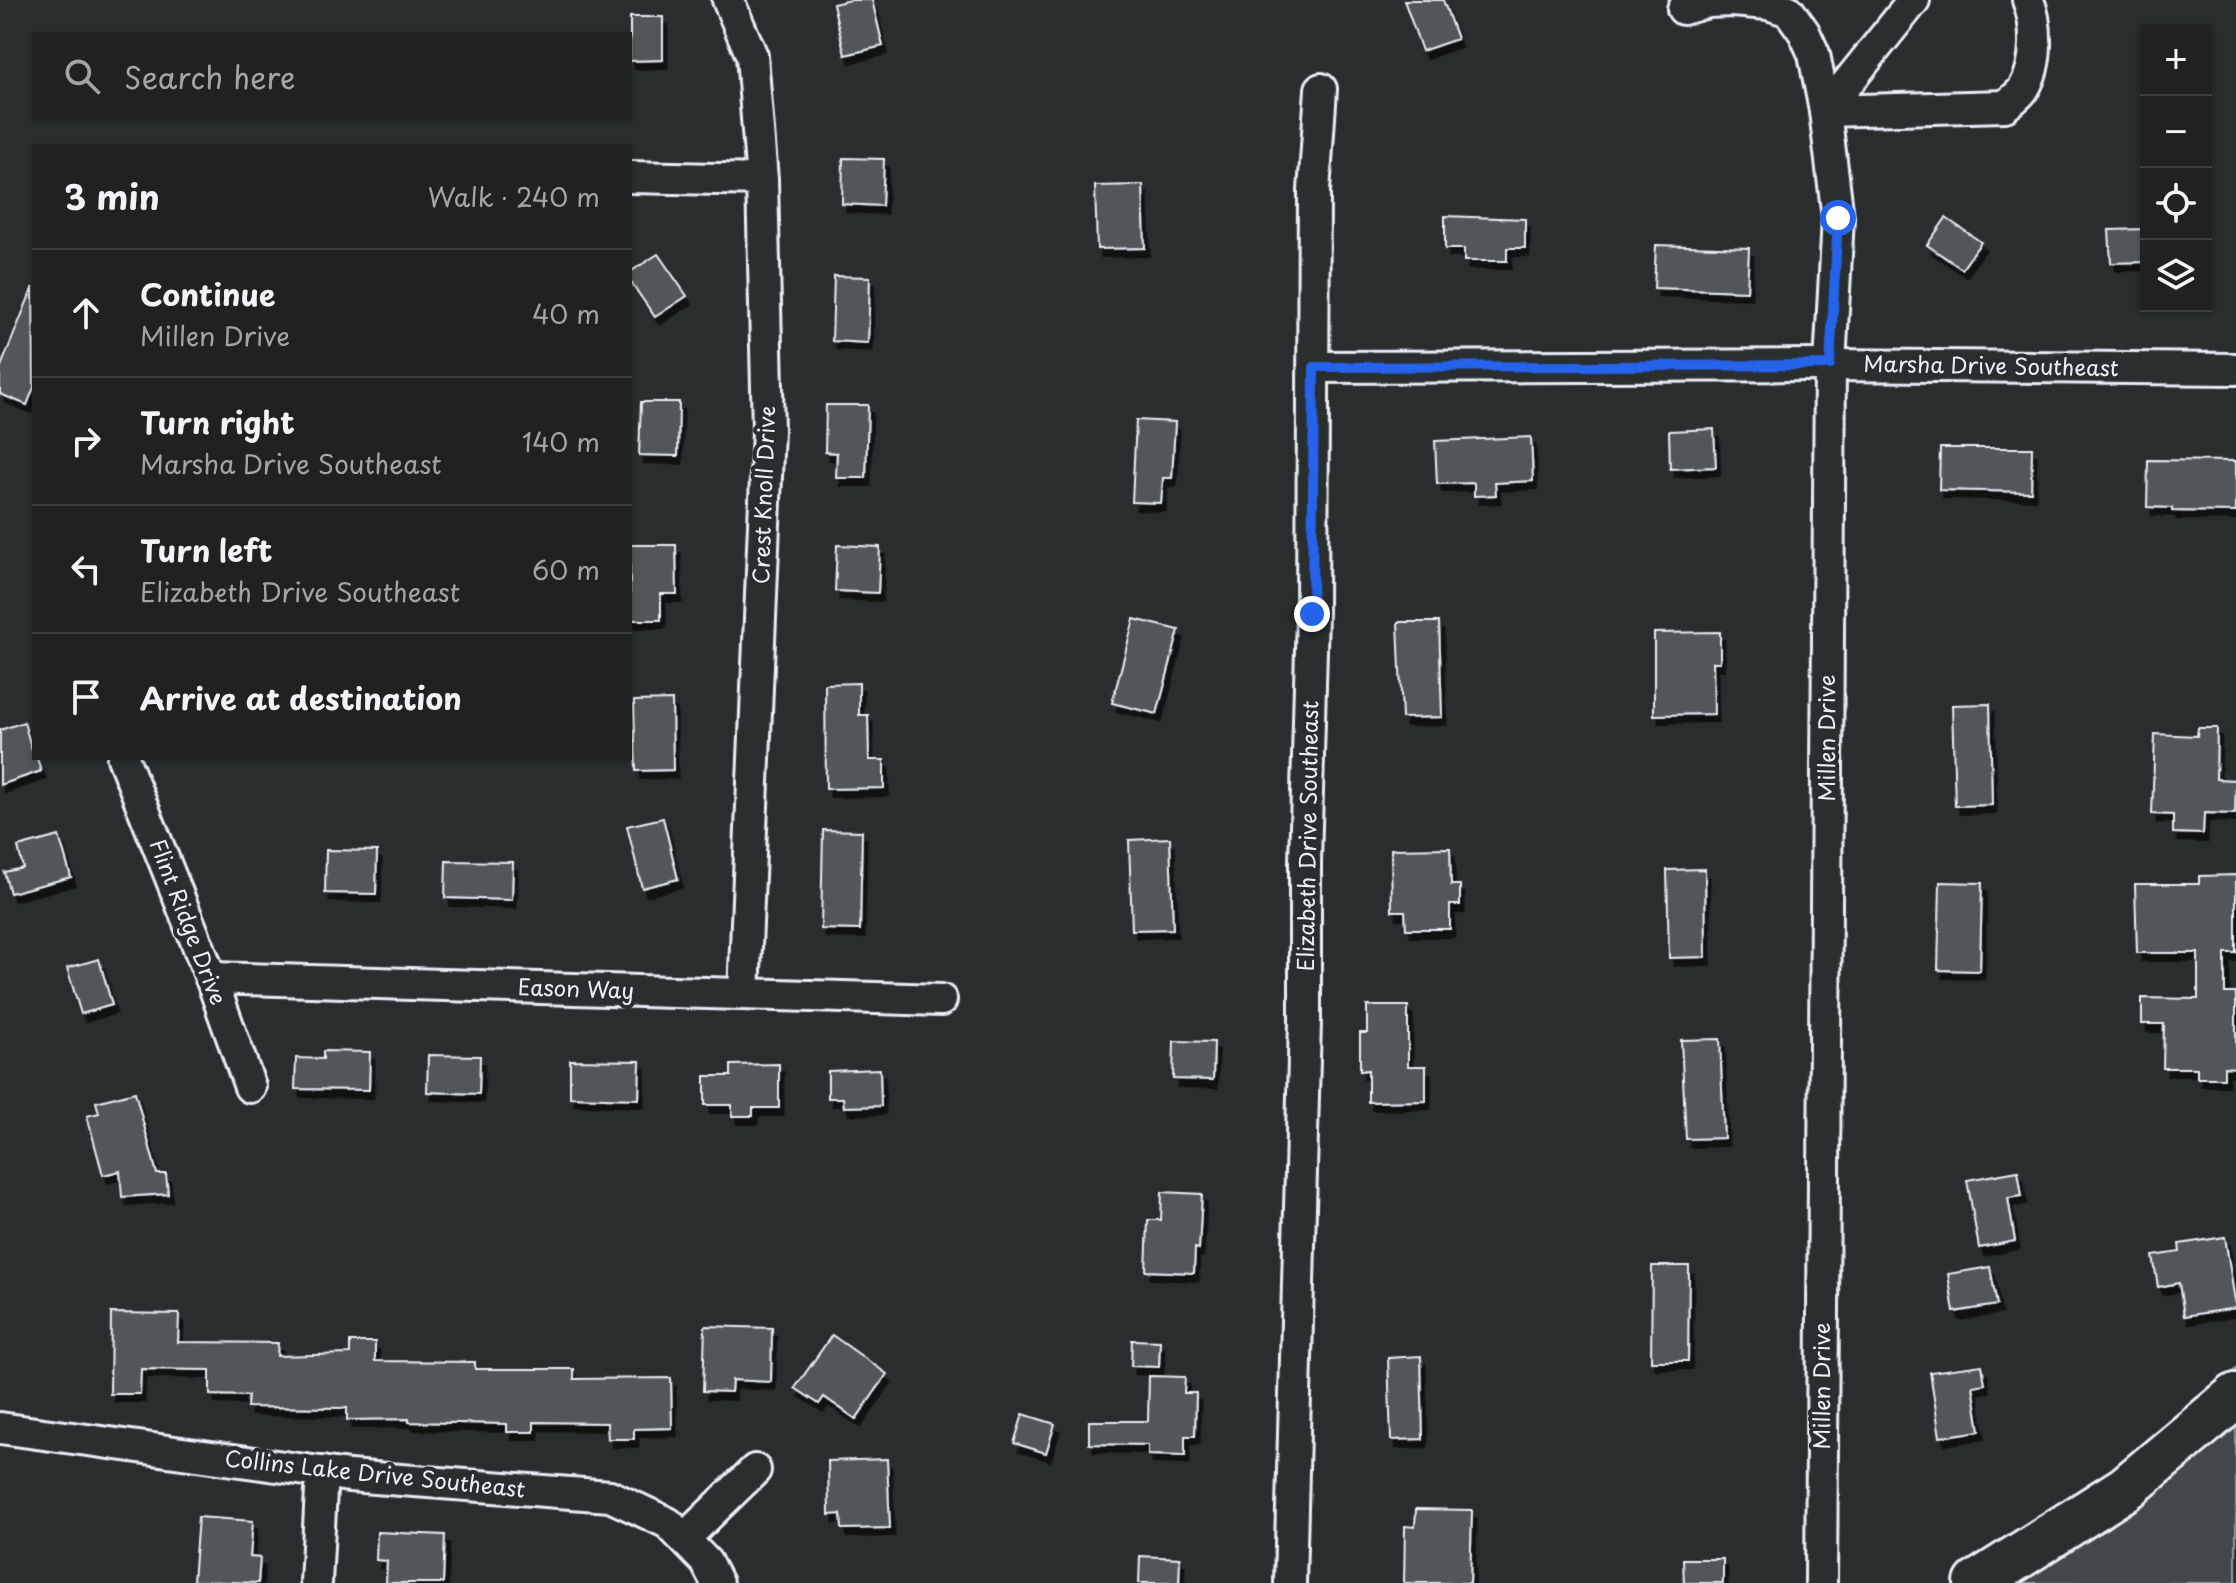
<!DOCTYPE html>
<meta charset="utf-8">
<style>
:root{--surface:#202222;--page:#2d2f2f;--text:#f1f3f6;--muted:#a2a4a5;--line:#3d3f40}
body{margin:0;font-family:"Playpen Sans",sans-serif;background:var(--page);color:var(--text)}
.controls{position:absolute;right:24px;top:24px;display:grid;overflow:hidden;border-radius:0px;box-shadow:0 2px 6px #0004}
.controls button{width:72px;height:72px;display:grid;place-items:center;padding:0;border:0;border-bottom:2px solid var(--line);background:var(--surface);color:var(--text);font:40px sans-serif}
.stop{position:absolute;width:24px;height:24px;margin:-18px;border:6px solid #2563eb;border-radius:50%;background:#fff}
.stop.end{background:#2563eb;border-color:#fff;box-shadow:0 2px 8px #0008}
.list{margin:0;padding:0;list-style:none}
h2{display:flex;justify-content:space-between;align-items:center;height:104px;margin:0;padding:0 32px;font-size:34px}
h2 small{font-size:26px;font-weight:400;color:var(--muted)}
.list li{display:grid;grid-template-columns:52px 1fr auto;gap:24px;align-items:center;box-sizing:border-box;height:128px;padding:0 32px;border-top:2px solid var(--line)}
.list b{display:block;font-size:30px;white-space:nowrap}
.list p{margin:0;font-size:26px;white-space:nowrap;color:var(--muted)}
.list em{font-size:26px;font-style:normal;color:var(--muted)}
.icon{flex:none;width:44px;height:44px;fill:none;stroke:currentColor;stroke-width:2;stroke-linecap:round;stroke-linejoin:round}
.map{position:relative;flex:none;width:2236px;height:1583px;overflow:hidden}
.search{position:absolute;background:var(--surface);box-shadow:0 2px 6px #0004;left:32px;top:32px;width:600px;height:88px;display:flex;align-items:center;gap:20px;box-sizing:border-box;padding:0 28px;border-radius:0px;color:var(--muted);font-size:30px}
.panel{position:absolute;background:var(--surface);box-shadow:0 2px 6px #0004;left:32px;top:144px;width:600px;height:616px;border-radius:0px}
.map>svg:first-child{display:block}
</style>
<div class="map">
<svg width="2236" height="1583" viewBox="0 0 2236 1583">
<defs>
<filter id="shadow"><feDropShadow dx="4.5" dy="8" stdDeviation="0" flood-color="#0009"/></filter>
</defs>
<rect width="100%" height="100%" fill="#2a2d2e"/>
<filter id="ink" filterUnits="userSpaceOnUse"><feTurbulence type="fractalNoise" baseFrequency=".0125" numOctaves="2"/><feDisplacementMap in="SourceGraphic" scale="16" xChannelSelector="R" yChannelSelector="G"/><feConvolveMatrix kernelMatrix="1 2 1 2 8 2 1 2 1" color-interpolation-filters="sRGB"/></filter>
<g filter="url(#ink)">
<polygon fill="#424648" stroke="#959ca0" stroke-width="2" points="2236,1369 2236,1583 1983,1583"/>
<g fill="#535759" stroke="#e8f1f8" stroke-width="2" filter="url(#shadow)">
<polygon points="851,0 872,0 883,46 845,55 833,4"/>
<polygon points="1404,0 1443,0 1457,39 1422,51"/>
<polygon points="630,17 663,17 663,60 630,61"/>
<polygon points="843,158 884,159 882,206 842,204"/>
<polygon points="1143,185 1145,248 1097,249 1095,186"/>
<polygon points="1445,216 1525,219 1525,248 1507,248 1507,261 1464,261 1464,249 1445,249"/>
<polygon points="1946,218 1981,242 1962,269 1927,245"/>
<polygon points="2146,229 2146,262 2111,263 2109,230"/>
<polygon points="1656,245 1749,248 1747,291 1654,288"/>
<polygon points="658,254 687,296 655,317 630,281 630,272"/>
<polygon points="834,276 870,277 868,343 832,341"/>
<polygon points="33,287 34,387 27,405 0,394 0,369"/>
<polygon points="641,402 679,402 678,456 639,455"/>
<polygon points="826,405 868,405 866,478 836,478 837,453 825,452"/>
<polygon points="1136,420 1175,422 1172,478 1163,478 1161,503 1132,502"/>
<polygon points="1714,429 1716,467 1670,469 1669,431"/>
<polygon points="1531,437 1533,481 1495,483 1496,495 1474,496 1474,483 1437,484 1435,441"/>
<polygon points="1940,448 2032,448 2031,492 1939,490"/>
<polygon points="2148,460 2236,461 2236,512 2172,511 2172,508 2147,507"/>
<polygon points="630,545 676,545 677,594 661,594 661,620 630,620"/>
<polygon points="837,545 880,547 878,593 835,591"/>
<polygon points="1134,619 1179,630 1157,714 1112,703"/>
<polygon points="1398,622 1439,622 1442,717 1402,718"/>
<polygon points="1720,632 1720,662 1713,662 1714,714 1654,715 1654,633"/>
<polygon points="859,683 859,715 868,715 869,760 884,760 884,788 826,789 825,684"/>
<polygon points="672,700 673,770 636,771 634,701"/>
<polygon points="1990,704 1992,805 1955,806 1952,705"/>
<polygon points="24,722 34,758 37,758 41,771 0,785 0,730"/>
<polygon points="2198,728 2217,728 2216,779 2236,780 2235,814 2204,813 2203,834 2173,833 2173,815 2152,814 2155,734 2197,736"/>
<polygon points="663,818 678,879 642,888 627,826"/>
<polygon points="823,830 862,831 860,930 821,929"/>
<polygon points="59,836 71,877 10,893 4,872 23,868 18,847"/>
<polygon points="1170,838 1173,929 1132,930 1129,840"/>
<polygon points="1450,848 1451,885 1460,885 1460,905 1450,905 1450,929 1406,929 1405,911 1392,911 1391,849"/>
<polygon points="326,850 377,851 376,894 325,893"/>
<polygon points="446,861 513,862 512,900 445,898"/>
<polygon points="1705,869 1706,957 1669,958 1667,870"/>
<polygon points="2236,875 2236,953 2225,953 2225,993 2236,993 2236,1068 2224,1067 2224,1078 2197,1078 2197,1068 2163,1068 2164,1024 2142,1024 2142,998 2198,999 2198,953 2137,953 2135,884 2199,884 2199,876"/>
<polygon points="1940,882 1982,883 1980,971 1938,970"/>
<polygon points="99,959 112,1005 81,1014 67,968"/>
<polygon points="1367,1006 1408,1006 1408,1066 1426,1066 1426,1101 1368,1102 1368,1070 1360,1071 1360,1033 1367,1033"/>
<polygon points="1720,1039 1724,1138 1686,1139 1681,1040"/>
<polygon points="1174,1041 1214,1042 1213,1080 1173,1079"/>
<polygon points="323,1051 370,1052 369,1090 295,1089 296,1058 323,1059"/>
<polygon points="428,1055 480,1056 479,1094 427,1092"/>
<polygon points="570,1060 640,1061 639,1099 570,1097"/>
<polygon points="779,1064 779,1108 753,1108 753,1116 732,1116 732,1105 705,1105 705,1076 731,1076 731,1065"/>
<polygon points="880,1069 881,1106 844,1107 843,1098 828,1098 828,1071"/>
<polygon points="135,1092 157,1174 166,1174 168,1194 122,1197 120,1171 103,1175 87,1116 99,1113 96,1102"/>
<polygon points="2018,1171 2022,1196 2008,1198 2015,1241 1979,1248 1967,1180"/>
<polygon points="1162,1192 1202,1194 1199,1249 1195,1248 1194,1273 1146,1271 1148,1220 1161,1220"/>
<polygon points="2225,1237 2236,1308 2184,1316 2179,1283 2158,1287 2153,1256 2180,1252 2179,1244"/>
<polygon points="1652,1266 1689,1266 1688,1361 1651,1361"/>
<polygon points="1990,1267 1997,1305 1954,1312 1948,1274"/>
<polygon points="111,1313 179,1314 178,1342 278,1343 277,1356 350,1354 350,1342 375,1342 375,1361 475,1362 475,1369 574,1369 574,1379 671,1378 672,1428 634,1429 634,1439 608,1439 607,1423 534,1422 534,1432 507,1432 507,1424 409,1422 409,1419 347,1420 347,1408 247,1407 248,1396 210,1395 210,1370 141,1369 140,1394 110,1394"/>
<polygon points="705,1326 772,1328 771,1382 732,1380 731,1392 703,1391"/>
<polygon points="832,1335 887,1374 856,1419 824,1397 819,1404 795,1388"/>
<polygon points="1132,1340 1160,1341 1159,1367 1131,1366"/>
<polygon points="1421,1356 1423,1439 1391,1440 1388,1358"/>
<polygon points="1982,1365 1985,1384 1973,1386 1980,1431 1940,1437 1930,1372"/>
<polygon points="1149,1376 1185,1377 1184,1393 1196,1393 1195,1436 1185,1436 1185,1456 1148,1455 1148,1445 1089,1444 1089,1421 1148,1421"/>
<polygon points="1023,1414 1055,1424 1046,1453 1014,1443"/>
<polygon points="887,1459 890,1528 842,1529 841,1514 829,1515 828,1461"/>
<polygon points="1416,1509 1472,1510 1470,1583 1404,1583 1405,1526 1415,1527"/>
<polygon points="198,1517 253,1521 250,1557 260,1558 258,1583 193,1581"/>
<polygon points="377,1532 445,1535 443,1583 386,1583 387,1561 376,1560"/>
<polygon points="1140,1556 1180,1558 1179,1583 1139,1583"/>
<polygon points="1683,1559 1723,1559 1723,1583 1684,1583"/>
</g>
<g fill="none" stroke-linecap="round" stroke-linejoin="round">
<g stroke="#e8f1f8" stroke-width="36">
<g id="street">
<polyline points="728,0 752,56 762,180 768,430 744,994"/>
<path d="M 1914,0 L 1825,111 L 2005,106 C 2011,101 2020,95 2024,88 C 2038,65 2038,25 2028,0"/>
<polyline points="1683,9 1708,2 1733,1 1768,4 1789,11 1804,32 1814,54 1825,111 1838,218 1830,365 1821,1583"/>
<polyline points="630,177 762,180"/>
<polyline points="1314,367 1830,365 2236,369"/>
<polyline points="123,758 211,978 250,1087"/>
<polyline points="211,978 941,1000"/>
<polyline points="0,1428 349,1476 610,1496 668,1523 706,1562 717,1583"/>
<polyline points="684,1539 755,1470"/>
<polyline points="316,1583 322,1472"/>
<polyline points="1290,1583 1305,1021 1305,862 1312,614 1314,191 1321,89"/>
</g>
</g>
<g stroke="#e8f1f8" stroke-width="50">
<polyline id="secondary" points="1977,1583 2126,1488 2236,1396"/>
</g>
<use href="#street" stroke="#2a2d2e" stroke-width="30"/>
<use href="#secondary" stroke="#2a2d2e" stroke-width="44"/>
</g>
</g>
<g fill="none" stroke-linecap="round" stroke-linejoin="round" filter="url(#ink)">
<polyline stroke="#2563eb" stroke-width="10" points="1312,614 1314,367 1830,365 1838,218"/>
</g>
<g text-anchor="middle" stroke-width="8" stroke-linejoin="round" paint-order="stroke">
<g font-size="22" fill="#e8f1f8" stroke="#2a2d2e">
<text transform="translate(1991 366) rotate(1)" y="8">Marsha Drive Southeast</text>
<text transform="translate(764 495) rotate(-88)" y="8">Crest Knoll Drive</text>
<text transform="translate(1827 738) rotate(-90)" y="8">Millen Drive</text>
<text transform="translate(1308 836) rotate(-89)" y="8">Elizabeth Drive Southeast</text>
<text transform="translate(188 922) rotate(69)" y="8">Flint Ridge Drive</text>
<text transform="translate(576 989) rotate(2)" y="8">Eason Way</text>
<text transform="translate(1822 1386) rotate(-90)" y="8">Millen Drive</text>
<text transform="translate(375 1474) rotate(6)" y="8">Collins Lake Drive Southeast</text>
</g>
</g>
</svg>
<div class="controls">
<button>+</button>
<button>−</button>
<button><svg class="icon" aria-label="locate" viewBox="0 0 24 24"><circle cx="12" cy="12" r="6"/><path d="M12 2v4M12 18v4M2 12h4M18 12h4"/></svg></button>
<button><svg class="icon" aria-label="layers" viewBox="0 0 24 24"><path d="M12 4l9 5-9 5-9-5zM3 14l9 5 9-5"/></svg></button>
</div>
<div class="stop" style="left:1838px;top:218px"></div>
<div class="stop end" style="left:1312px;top:614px"></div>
<div class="search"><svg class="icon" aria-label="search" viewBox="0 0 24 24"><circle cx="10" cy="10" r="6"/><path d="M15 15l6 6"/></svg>Search here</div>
<section class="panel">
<h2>3 min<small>Walk · 240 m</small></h2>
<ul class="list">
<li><svg class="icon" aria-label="ahead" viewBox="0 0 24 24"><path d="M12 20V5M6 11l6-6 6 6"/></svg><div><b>Continue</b><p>Millen Drive</p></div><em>40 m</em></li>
<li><svg class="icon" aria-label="right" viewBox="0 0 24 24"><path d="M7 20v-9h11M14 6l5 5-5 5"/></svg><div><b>Turn right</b><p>Marsha Drive Southeast</p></div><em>140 m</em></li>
<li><svg class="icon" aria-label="left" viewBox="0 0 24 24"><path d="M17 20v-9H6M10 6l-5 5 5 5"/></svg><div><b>Turn left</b><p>Elizabeth Drive Southeast</p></div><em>60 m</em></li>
<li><svg class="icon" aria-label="arrive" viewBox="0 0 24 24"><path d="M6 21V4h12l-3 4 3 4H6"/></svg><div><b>Arrive at destination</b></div></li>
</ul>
</section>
</div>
